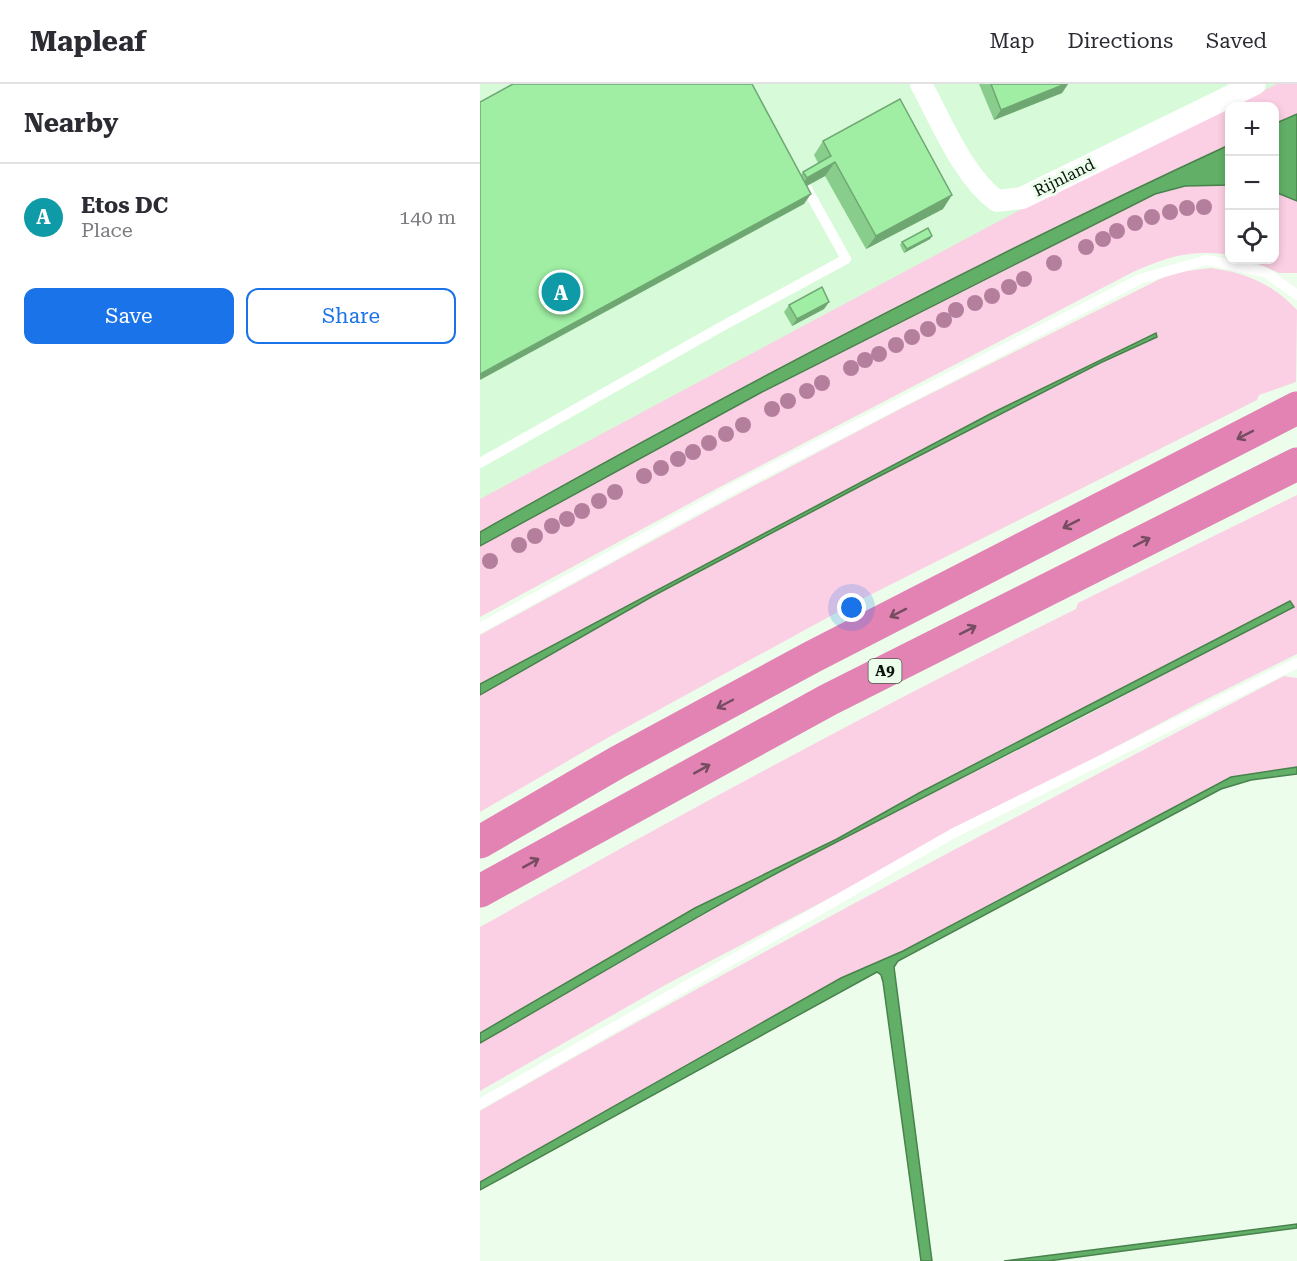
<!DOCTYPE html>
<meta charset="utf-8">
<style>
:root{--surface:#fff;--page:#f2f2f3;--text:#2b2b33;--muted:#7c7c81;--line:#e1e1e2;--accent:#1a73e8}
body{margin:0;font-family:"Roboto Serif",serif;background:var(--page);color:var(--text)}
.controls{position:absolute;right:18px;top:18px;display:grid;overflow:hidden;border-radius:12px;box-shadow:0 3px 9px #0003}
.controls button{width:54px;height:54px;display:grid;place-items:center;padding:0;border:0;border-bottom:2px solid var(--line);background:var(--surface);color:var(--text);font:30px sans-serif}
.you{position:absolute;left:372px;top:524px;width:21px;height:21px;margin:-15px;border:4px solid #fff;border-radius:50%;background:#1a73e8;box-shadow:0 0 0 9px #1a73e833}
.badge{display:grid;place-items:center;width:39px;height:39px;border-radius:50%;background:var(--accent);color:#fff;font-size:20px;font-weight:700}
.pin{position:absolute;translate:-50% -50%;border:3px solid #fff;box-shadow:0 2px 6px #0006}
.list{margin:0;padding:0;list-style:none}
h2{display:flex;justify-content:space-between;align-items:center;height:78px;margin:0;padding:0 24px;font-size:26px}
h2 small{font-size:20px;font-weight:400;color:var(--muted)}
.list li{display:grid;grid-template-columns:39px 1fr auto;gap:18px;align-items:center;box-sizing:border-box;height:108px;padding:0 24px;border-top:2px solid var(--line)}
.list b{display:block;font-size:22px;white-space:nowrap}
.list p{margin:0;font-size:20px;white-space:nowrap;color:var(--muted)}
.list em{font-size:20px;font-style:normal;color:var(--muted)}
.actions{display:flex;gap:12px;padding:18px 24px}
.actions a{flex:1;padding:14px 0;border:2px solid var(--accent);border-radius:12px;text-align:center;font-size:21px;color:var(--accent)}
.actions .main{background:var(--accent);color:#fff}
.icon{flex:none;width:33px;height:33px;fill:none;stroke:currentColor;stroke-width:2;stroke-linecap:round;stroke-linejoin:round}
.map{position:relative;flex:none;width:817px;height:1177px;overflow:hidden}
header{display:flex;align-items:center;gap:36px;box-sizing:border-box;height:84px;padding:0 30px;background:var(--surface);border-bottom:2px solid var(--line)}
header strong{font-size:28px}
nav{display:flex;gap:33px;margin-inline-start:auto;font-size:21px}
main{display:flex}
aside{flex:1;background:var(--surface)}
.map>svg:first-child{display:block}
</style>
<header>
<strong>Mapleaf</strong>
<nav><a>Map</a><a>Directions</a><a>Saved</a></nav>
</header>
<main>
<aside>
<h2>Nearby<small></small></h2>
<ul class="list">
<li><span class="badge" style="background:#0f9aa8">A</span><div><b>Etos DC</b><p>Place</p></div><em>140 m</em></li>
</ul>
<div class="actions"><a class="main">Save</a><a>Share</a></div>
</aside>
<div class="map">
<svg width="817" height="1177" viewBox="0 0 817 1177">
<rect width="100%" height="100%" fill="#ecfdec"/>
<polygon fill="#d7fad8" points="0,0 817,0 817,84 795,77 794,22 750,22 749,78 669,83 0,445"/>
<g fill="#fcd0e4">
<polygon points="797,0 817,0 817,30 795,40 794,22 751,22"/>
<path d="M 749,23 L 749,61 C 494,179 246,311 0,448 L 0,415 L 534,129 Z"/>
<path d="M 749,101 L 749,171 C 711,165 687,173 653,188 L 238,404 L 0,533 L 0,462 L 282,308 L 675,110 L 705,102 Z"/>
<polygon points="795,108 817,117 817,189 799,189 769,176 794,176"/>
<path d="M 731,184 C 766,189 793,200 817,226 L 816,298 L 779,311 L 777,316 L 376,518 L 129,653 L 0,728 L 0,551 L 249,415 L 424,323 L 684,193 L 699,188 Z"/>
<path d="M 817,411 L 817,570 L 717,620 L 187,900 L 0,1007 L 0,959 L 263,808 L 339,767 L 613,628 L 813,522 L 741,554 L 672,589 L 439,709 L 357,755 L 215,824 L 0,949 L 0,843 C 196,733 394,625 596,525 L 598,519 Z"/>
<path d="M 804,592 L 817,594 L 817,683 L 751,693 L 423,867 L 361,894 L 0,1098 L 0,1027 C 264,875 534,734 804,592 Z"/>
</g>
<g fill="#62b068" stroke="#48824c" stroke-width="1.5">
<polygon points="817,30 817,117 795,108 794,40"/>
<path d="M 749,61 L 749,101 L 705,102 L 675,110 L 282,308 L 0,462 L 0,448 C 245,310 494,179 749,61 Z"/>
<polygon points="676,249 677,253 620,279 388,398 173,512 0,611 0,600 510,330"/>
<path d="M 810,517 L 814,523 C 656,605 497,685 339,767 C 224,826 113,895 0,959 L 0,949 L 215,824 L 357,755 L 439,709 Z"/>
<polygon points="817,683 817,690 771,696 741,705 418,877 414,883 452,1177 441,1177 403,898 401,891 397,888 0,1106 0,1098 361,894 423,867 751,693"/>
<polygon points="817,1140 817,1144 568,1177 524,1177"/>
</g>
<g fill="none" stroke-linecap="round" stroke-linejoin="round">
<g stroke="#fff" stroke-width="10">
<polyline points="0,379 239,244 366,175 326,103"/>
<polyline points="0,544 256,403 660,195 727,176 785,188 817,211"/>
<polyline points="0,1020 472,750 817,579"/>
</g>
<path stroke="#fff" stroke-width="22" d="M 441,0 C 461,37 483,92 517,117 L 542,114 L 775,0"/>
<g stroke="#e283b4" stroke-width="33">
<polyline points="0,758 138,678 332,573 817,324"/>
<polyline points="0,807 348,616 817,380"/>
</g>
</g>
<g fill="#b47f9d">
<circle cx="724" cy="123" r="8"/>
<circle cx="707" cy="124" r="8"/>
<circle cx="690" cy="128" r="8"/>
<circle cx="672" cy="133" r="8"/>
<circle cx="655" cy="139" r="8"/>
<circle cx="637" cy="147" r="8"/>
<circle cx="623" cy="155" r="8"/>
<circle cx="606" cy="163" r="8"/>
<circle cx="574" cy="179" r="8"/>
<circle cx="544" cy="195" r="8"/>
<circle cx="529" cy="203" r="8"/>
<circle cx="512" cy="212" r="8"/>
<circle cx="495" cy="219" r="8"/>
<circle cx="476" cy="226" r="8"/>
<circle cx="464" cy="236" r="8"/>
<circle cx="448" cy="245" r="8"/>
<circle cx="432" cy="253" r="8"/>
<circle cx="416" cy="261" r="8"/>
<circle cx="399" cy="270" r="8"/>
<circle cx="385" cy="276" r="8"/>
<circle cx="371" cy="284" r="8"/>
<circle cx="342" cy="299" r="8"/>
<circle cx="327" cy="307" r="8"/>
<circle cx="308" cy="317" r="8"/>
<circle cx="292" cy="325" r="8"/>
<circle cx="263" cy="341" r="8"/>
<circle cx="246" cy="350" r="8"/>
<circle cx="229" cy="359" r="8"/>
<circle cx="213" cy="368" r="8"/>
<circle cx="198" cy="375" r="8"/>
<circle cx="181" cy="384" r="8"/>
<circle cx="164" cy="392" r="8"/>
<circle cx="135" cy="408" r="8"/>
<circle cx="119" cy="417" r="8"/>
<circle cx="102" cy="427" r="8"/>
<circle cx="87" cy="435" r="8"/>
<circle cx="72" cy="442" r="8"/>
<circle cx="55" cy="452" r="8"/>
<circle cx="39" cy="461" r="8"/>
<circle cx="10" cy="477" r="8"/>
</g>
<g fill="#89cd8c">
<polygon points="499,0 588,0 582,9 514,36"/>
<polygon points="343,57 463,125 386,165 345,92 327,102 324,120 321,91 323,88 338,79 334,71"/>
<polygon points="452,152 450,155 424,169 420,161 422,158"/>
<polygon points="349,218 344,225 312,242 304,228 309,221"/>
</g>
<g fill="#6fa772">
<polygon points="585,0 588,0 582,9 514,36 521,26"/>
<polygon points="355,78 345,92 317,107 327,94"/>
<polygon points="331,110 324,120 0,296 0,290"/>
<polygon points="472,111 463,125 386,165 396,152"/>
<polygon points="452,152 450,155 424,169 427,165"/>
<polygon points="349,218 344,225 312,242 317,235"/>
</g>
<g fill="#9feea3" stroke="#6fa772" stroke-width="1.5">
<polygon points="33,0 272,0 331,110 0,290 0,18"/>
<polygon points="511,0 585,0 521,26"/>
<polygon points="420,15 472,111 396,152 355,78 327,94 323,88 351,72 343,57"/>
<polygon points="448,144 452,152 427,165 422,158"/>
<polygon points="342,203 349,218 317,235 309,221"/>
</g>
<defs><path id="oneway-shaft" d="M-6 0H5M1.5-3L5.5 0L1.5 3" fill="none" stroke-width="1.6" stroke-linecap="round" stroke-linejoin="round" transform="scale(1.5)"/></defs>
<g stroke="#764c60">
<use href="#oneway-shaft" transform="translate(765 351) rotate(153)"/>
<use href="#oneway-shaft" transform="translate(591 440) rotate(153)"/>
<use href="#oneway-shaft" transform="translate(662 458) rotate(-27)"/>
<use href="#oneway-shaft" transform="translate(418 529) rotate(153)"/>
<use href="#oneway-shaft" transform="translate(488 546) rotate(-27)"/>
<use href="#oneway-shaft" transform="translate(245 620) rotate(152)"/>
<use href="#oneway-shaft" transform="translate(222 685) rotate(-29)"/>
<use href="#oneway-shaft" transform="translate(51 779) rotate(-29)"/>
</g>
<g text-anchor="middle" stroke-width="6" stroke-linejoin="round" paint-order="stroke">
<rect fill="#ecfdec" stroke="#4e5b4f" stroke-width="1.5" x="388.5" y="575" width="33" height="24" rx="4.5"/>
<g font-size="15" font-weight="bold" fill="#0b150c">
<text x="405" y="592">A9</text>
</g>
<g font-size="16" fill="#0b150c" stroke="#ecfdec">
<text transform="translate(584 93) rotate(-26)" y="6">Rijnland</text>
</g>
</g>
</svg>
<div class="controls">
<button>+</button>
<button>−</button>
<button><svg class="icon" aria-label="locate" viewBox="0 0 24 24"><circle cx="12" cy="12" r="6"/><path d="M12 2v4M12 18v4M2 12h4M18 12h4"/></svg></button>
</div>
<div class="you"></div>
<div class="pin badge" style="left:81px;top:208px;background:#0f9aa8">A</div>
</div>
</main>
